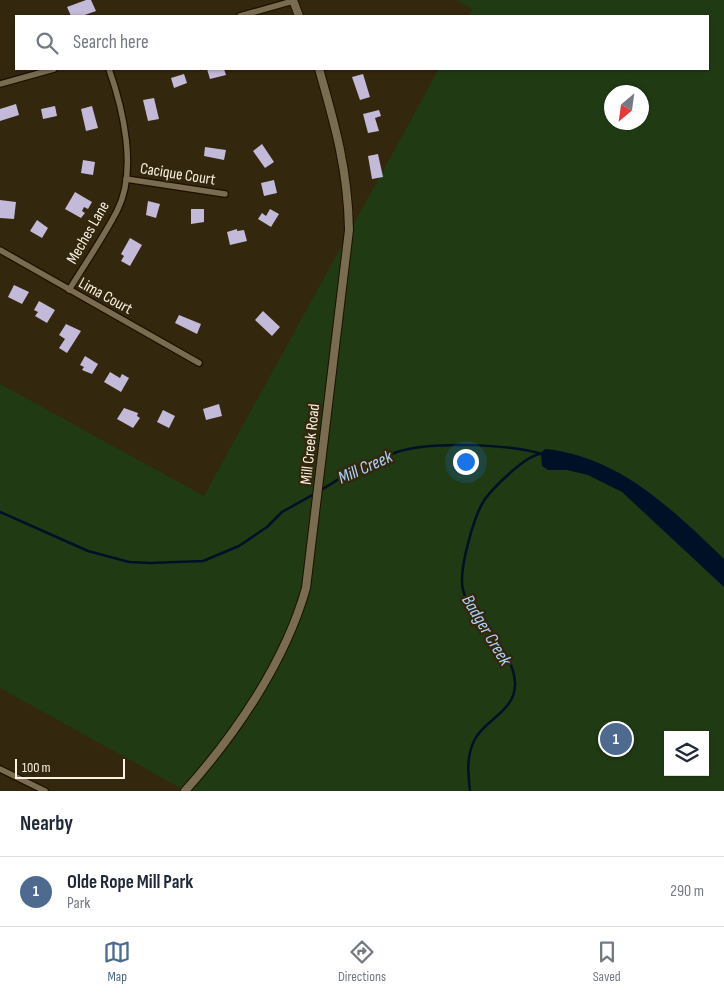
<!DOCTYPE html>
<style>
:root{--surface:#fff;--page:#f6f6f7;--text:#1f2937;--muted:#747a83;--line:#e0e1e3;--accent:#4e6b8f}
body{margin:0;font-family:"Sofia Sans Condensed",sans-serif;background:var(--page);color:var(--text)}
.controls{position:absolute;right:15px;bottom:15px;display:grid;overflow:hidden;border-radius:0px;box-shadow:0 1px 4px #0004}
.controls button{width:45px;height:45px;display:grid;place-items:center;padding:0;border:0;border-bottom:1px solid var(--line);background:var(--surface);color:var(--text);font:25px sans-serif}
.compass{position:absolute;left:604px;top:85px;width:45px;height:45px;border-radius:50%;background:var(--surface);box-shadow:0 1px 4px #0004;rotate:209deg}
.scale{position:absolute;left:15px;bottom:12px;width:110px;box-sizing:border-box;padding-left:5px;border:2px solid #f9f1e2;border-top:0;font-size:14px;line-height:18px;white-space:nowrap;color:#f9f1e2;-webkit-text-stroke:4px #33270d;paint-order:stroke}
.you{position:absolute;left:465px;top:461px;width:18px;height:18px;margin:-12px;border:4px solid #fff;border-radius:50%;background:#1a73e8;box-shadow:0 0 0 8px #1a73e833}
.badge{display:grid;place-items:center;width:32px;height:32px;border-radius:50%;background:var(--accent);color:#fff;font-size:16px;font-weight:700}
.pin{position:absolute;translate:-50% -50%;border:2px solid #fff;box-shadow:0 1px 5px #0006}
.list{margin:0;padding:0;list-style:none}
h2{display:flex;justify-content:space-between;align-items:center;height:65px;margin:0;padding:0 20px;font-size:21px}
h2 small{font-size:16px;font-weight:400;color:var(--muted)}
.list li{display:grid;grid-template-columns:32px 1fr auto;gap:15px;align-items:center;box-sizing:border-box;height:70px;padding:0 20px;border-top:1px solid var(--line)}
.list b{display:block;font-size:19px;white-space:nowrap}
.list p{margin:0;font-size:16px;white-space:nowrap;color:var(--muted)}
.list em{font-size:16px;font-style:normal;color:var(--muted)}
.icon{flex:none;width:28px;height:28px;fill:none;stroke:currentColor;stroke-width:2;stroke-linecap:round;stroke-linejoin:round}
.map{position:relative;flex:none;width:724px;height:791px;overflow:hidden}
.search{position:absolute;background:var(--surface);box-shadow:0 1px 4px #0004;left:15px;right:15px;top:15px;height:55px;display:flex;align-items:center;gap:12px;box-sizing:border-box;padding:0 18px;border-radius:0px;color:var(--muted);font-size:19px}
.sheet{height:135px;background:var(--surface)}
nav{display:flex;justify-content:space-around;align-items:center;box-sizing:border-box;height:70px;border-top:1px solid var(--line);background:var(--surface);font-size:14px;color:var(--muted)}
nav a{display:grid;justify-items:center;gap:2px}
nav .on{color:var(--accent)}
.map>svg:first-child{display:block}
</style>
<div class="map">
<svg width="724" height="791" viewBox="0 0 724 791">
<rect width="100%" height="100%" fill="#33270d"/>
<path fill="#203b14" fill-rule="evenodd" d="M 457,0 L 724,0 L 724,791 L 186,791 L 0,688 L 0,384 L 204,496 L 439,69 L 708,69 L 708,16 L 468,16 L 472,9 ZM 612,92 L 642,92 L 642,122 L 612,122 ZM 668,735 L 705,735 L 705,772 L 668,772 Z"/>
<path fill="#001026" d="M 545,449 C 619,456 673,510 724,559 L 724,587 L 622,492 L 588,475 L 567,470 L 548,470 L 542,466 L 541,453 Z"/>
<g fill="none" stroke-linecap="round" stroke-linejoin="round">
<g stroke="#001026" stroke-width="2.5">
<path d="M 321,490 C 344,475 371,461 397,452 C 430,441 508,444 542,454"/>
<polyline points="0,512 88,551 129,562 150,563 203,561 239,546 267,527 282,512 316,493"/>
<path d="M 470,791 C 468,773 466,756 475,739 C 485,720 514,711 515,686 C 516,648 472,625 463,590 C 458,571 474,515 485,499 C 494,487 525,456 540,454"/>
</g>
</g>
<g fill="#c3bad9">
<polygon points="86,0 91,0 96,11 82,16 71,16 67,7"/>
<polygon points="207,69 224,69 226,75 210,79"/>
<polygon points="184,74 187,83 174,88 171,78"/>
<polygon points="363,74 370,97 360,100 352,77"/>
<polygon points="154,98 159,119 148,121 143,100"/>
<polygon points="16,104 19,115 0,121 0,109"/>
<polygon points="55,106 57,116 43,119 41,109"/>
<polygon points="92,106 98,128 86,131 81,109"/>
<polygon points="379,110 381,116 375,118 379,131 368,133 363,114"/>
<polygon points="262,144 274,162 265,168 253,151"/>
<polygon points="205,147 226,150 224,160 204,156"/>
<polygon points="378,154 383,177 372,179 368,156"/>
<polygon points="83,160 95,162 93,175 81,173"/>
<polygon points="274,180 277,193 264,196 261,183"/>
<polygon points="75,192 92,202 88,209 84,207 82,211 85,213 81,218 65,209"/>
<polygon points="0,200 16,202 14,219 0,218"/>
<polygon points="148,201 160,204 156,218 146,215"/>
<polygon points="191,209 204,209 204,222 191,224"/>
<polygon points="270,209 279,214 271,227 258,219 262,213 266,216"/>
<polygon points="37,220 48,228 42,238 30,231"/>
<polygon points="237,229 237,231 244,230 247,241 230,245 227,232"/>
<polygon points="130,238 142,245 130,266 121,261 124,256 121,254"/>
<polygon points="14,285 29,292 22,304 8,297"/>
<polygon points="39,301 55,310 47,323 35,316 38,312 34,310"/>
<polygon points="263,311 280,327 272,336 255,320"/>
<polygon points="179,315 201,324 197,334 175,323"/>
<polygon points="66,324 81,331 67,353 59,348 65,339 59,335"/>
<polygon points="85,356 98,364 92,374 82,370 84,367 80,365"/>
<polygon points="110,372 120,378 122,374 129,378 121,392 104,382"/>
<polygon points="219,404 222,416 206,420 203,409"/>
<polygon points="124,408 138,413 137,416 140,418 133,428 117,419"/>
<polygon points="163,410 175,416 169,428 157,422"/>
</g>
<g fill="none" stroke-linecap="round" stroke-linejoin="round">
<g stroke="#1b0f00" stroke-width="8">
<g id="minor">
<polyline points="240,16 293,1"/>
<polyline points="0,84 54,69"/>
<polyline points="126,179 225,194"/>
<polyline points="0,250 199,363"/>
<path d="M 69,290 C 85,264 103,238 117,211 C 138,171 123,109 109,69"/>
<polyline points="0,769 45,791"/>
</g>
</g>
<g stroke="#1b0f00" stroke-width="10">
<g id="tertiary">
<polyline points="293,0 299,16"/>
<path d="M 185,791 C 236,734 285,662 306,588 L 349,230 C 348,170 335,125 319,69"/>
</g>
</g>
<use href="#minor" stroke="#7a6c50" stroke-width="5.5"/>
<use href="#tertiary" stroke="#7a6c50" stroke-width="8"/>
</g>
<g text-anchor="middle" stroke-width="5" stroke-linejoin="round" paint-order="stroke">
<g font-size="16" fill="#f9f1e2" stroke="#33270d">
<text transform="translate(178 173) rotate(9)" y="6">Cacique Court</text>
<text transform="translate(87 232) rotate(-60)" y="6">Meches Lane</text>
<text transform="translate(106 295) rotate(29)" y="6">Lima Court</text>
<text transform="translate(309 444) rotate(-84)" y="6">Mill Creek Road</text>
</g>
<g font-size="18" font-style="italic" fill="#add3fd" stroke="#33270d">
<text transform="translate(365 467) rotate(-24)" y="6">Mill Creek</text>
<text transform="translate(487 630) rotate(59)" y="6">Badger Creek</text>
</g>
</g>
</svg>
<div class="controls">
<button><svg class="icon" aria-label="layers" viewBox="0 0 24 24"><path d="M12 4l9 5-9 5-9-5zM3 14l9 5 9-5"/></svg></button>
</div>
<svg class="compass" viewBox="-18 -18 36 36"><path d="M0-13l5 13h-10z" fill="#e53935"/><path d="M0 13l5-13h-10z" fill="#747a83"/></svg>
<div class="scale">100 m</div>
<div class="you"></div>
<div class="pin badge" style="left:616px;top:739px">1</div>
<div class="search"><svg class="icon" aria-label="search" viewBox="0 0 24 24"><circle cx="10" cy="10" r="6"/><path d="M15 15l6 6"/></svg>Search here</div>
</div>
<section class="sheet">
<h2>Nearby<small></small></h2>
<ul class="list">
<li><span class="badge">1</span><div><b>Olde Rope Mill Park</b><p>Park</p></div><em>290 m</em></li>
</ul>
</section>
<nav>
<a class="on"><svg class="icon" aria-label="map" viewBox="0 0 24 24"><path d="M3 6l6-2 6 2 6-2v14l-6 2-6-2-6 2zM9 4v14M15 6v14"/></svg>Map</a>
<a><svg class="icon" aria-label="directions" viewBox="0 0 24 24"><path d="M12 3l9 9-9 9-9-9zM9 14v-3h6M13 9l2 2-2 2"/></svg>Directions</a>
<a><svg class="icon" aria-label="saved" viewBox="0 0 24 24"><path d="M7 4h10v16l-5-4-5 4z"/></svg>Saved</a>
</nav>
